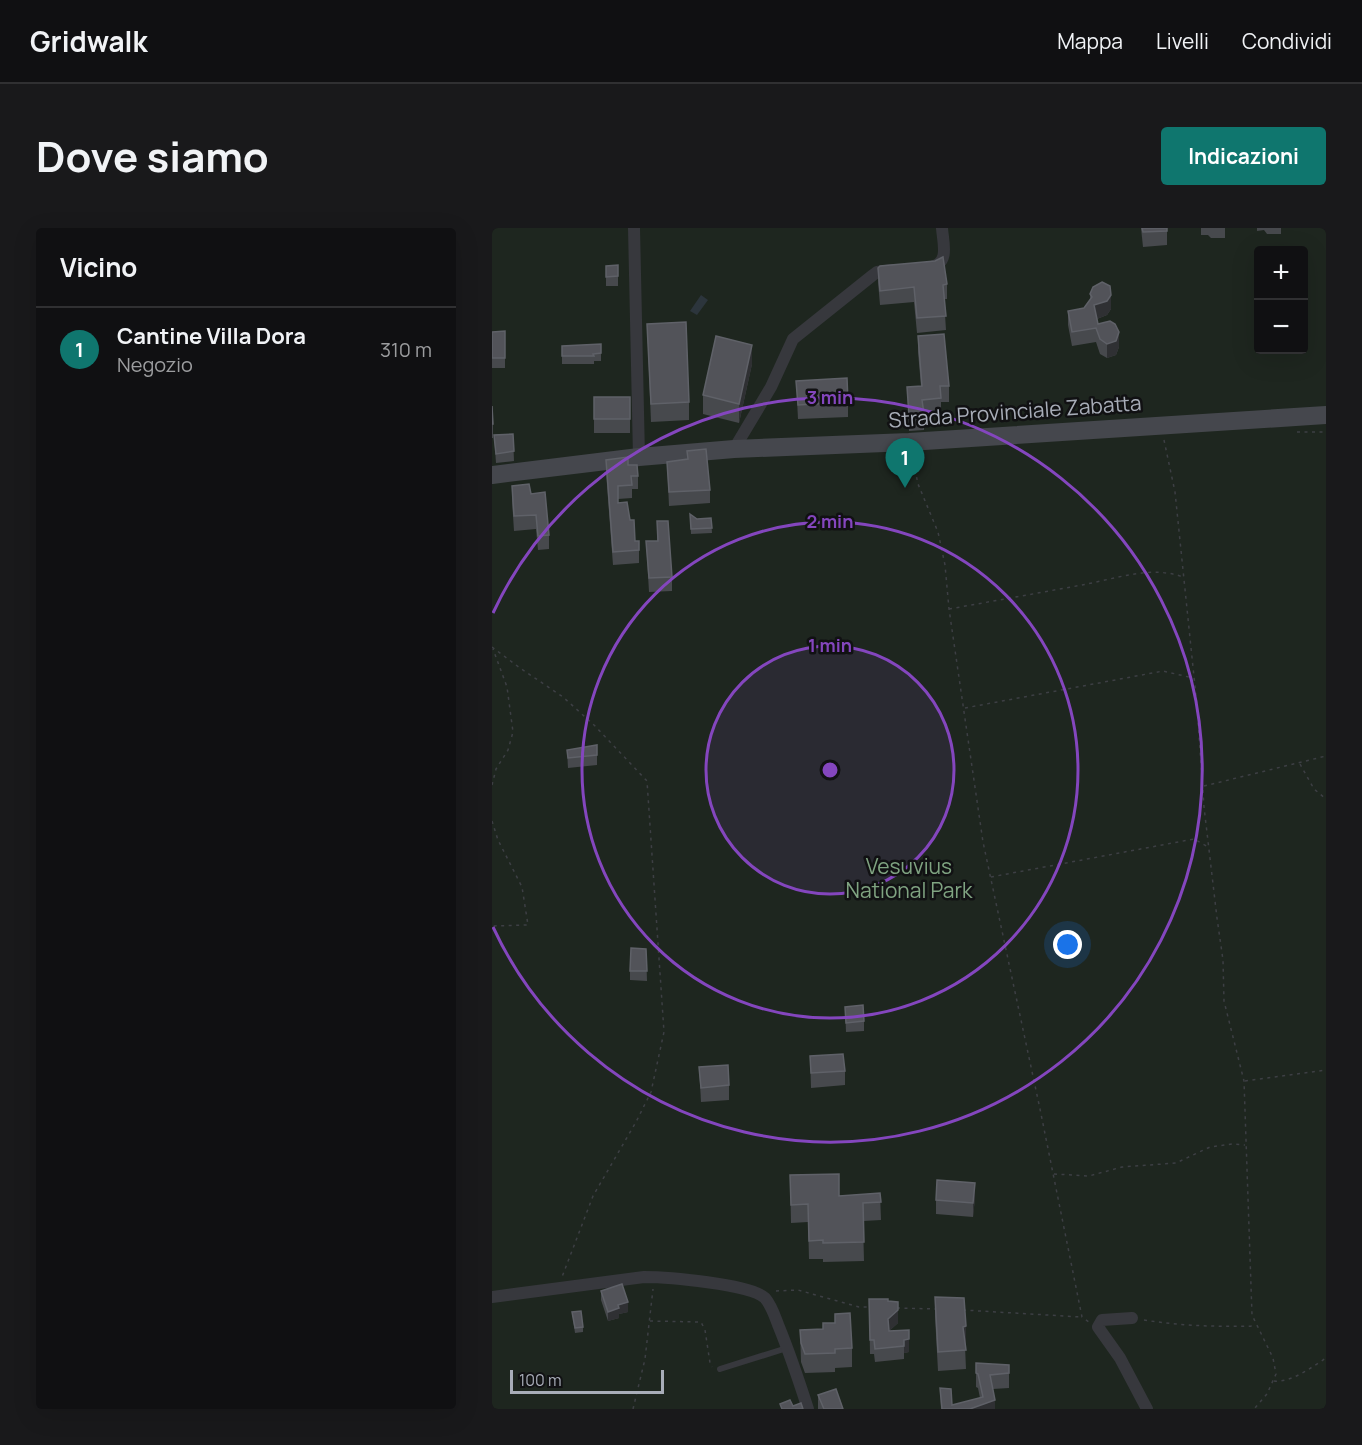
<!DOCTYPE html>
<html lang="it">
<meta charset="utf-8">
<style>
:root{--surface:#101012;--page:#19191b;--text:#f1f3f6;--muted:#9c9d9f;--line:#303032;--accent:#0f766e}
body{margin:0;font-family:Manrope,sans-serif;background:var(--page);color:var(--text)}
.controls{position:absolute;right:18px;top:18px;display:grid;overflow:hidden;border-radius:6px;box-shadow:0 6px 24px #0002}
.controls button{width:54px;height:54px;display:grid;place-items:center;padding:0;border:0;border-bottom:2px solid var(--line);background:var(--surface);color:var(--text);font:30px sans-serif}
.scale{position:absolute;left:18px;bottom:15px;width:154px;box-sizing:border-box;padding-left:6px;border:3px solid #a8adb8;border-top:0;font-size:16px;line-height:21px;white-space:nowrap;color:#a8adb8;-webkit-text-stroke:4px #111113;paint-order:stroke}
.you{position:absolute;left:576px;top:717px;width:21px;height:21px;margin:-15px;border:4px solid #fff;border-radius:50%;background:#1a73e8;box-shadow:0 0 0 9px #1a73e833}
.badge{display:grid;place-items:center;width:39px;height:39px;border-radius:50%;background:var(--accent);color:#fff;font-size:20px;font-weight:700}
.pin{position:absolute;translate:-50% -50px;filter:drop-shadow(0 2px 3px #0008)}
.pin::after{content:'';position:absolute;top:32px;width:21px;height:18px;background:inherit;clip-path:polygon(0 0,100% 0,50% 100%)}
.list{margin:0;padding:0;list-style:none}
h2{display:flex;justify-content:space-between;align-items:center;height:78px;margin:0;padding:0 24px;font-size:26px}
h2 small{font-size:20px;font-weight:400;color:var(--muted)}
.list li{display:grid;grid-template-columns:39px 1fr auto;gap:18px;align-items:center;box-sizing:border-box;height:84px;padding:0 24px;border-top:2px solid var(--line)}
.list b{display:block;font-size:22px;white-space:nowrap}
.list p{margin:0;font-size:20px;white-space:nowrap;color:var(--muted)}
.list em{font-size:20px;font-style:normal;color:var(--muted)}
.map{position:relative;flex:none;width:834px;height:1181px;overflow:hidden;border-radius:6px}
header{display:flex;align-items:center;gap:36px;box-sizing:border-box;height:84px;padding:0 30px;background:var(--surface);border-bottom:2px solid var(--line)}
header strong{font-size:28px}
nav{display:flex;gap:33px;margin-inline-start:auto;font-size:21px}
.intro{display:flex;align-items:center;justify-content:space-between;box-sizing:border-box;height:144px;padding:0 36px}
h1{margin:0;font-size:42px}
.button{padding:15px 27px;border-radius:6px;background:var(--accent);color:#fff;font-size:21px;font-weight:700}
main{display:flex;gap:36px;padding:0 36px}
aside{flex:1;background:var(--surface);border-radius:6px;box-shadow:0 6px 24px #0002}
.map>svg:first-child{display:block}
</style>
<header>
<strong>Gridwalk</strong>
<nav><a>Mappa</a><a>Livelli</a><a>Condividi</a></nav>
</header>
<div class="intro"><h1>Dove siamo</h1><a class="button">Indicazioni</a></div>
<main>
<aside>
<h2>Vicino<small></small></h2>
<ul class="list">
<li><span class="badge">1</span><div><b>Cantine Villa Dora</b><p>Negozio</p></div><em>310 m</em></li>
</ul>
</aside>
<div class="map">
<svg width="834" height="1181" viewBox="0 0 834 1181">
<rect width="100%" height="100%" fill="#161618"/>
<path fill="#1e261f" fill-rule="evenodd" d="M 0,0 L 834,0 L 834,1181 L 0,1181 ZM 766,22 L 812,22 L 812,122 L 766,122 Z"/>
<polygon fill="#2c353c" points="209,67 216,72 205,87 198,83"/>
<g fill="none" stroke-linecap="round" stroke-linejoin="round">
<g stroke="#3d3f44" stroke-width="1.5" stroke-dasharray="3 4.5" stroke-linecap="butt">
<polyline points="805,204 834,204"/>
<polyline points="672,212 683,264 705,478 712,579 725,690 731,732 732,773 752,853 760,1087 781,1130 784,1146 775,1166 762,1181"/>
<polyline points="420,227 426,256 446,304 453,337 457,381 491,614 548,881 590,1089 597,1094"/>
<path d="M 457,381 C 502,373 546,365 590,357 C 623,351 659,337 691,349"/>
<polyline points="0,419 28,440 71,469 102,497 155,553 172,804 159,864 144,894 101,968 70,1049"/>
<polyline points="473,480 671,443 701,450"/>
<polyline points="808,536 822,561 834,571"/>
<polyline points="0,557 4,541 16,522 21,504 15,459 1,421"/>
<polyline points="712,558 834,528"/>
<polyline points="0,593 6,612 30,659 36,697 0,698"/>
<polyline points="499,649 702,611 716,619"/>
<polyline points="753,853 834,842"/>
<polyline points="562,946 597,948 630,939 684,935 718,919 740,916 753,917"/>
<polyline points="284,1063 306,1062 367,1079 376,1079"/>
<polyline points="405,1080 445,1081"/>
<polyline points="471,1082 589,1089"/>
<path d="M 652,1092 C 690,1098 727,1099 764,1098"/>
<polyline points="158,1093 209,1094 213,1102 218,1135 220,1139"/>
<path d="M 782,1153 C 799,1155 820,1139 834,1130"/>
<polyline points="141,1181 153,1131 161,1061"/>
</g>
<polyline stroke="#37383d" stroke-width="6" points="228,1141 295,1120"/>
<g stroke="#37383d" stroke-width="12">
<polyline points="142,0 147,229"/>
<path d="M 439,39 C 458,35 451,15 450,0"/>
<polyline points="242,221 279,159 301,111 381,47 385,44 401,42"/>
<path d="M 0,1069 L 152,1049 C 174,1049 259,1056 273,1070 C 280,1078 283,1089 287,1099 C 298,1126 307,1153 316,1181"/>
<polyline points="640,1090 610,1092 606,1099 628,1130 655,1181"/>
</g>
<polyline stroke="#45474d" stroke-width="18" points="0,247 147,229 242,221 417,214 834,187"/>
</g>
<g fill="#47494d">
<polygon points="649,0 675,0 675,17 651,19"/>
<polygon points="709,0 733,0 733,10 719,10 716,7 709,7"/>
<polygon points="765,0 789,0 789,6 775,6 772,2 765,3"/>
<polygon points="443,33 455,56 455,71 452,71 454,102 425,105 422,74 388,77 386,54 386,40"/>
<polygon points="114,38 126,48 126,58 114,58"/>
<polygon points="598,66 619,81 615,87 605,91 606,96 627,119 624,127 615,130 608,126 604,114 580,118 576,97 576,83 592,80 598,71"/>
<polygon points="155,96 197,174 197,192 159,194"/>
<polygon points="13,103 13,140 0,140 0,104"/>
<polygon points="426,108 457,158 457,174 449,174 449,186 432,188 432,202 417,203 415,159 429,158 426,124"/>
<polygon points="109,116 109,133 102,133 102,136 70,136 70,118"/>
<polygon points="260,136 247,195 211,186 211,167"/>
<polygon points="304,153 356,174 356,189 306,191"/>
<rect x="102" y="169" width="36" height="36"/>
<polygon points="0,178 1,196 1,210 0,210"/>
<polygon points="21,206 22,233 4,235 2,207"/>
<polygon points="195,223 218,262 218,275 177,278 175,234 195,231"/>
<polygon points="114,232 136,237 146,248 146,261 140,261 140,270 126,271 126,275 138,292 143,313 147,322 147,335 121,337 114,244"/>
<polygon points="20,258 39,266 57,307 57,321 46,322 44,301 22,303 20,272"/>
<polygon points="198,286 205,291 219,290 220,305 199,306"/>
<polygon points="165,293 180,349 180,363 157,364 154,313 165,313"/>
<polygon points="75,522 105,527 105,537 76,540"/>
<polygon points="154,721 155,753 138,752 138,743"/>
<polygon points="353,779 372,793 372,803 354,804"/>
<polygon points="318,828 353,843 353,857 319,860"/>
<polygon points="207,839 237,857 237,872 209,874"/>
<polygon points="298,947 347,968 388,965 389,992 371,993 372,1033 331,1034 331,1031 317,1031 316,994 299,995"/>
<polygon points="483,969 481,989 444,986 444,972"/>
<polygon points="109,1063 136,1084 127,1086 127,1090 116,1093 109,1072"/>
<polygon points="443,1069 474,1117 473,1118 474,1141 446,1143 443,1088"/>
<polygon points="377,1071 396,1073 406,1087 406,1095 397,1103 417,1102 417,1124 412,1125 412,1131 383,1134 382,1126 378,1126"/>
<polygon points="80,1084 91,1099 91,1104 83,1105"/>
<polygon points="343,1086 360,1120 360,1139 343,1140 343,1144 313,1145 309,1134 308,1102 331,1101 343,1095"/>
<polygon points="484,1135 517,1145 517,1160 501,1161 503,1181 449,1181 448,1160 460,1177 488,1170 486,1160 484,1159"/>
<polygon points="326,1167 351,1181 326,1181"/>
</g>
<g fill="#2f3033">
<polygon points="619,67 619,81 615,87 602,92 602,77"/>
<polygon points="627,104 627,119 624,127 615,130 615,116"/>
<polygon points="260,117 260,136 247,195 247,176"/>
<polygon points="483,955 483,969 481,989 481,975"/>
<polygon points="136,1074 136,1084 127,1086 127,1090 116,1093 116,1084 126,1077"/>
<polygon points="406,1074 406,1095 396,1104 396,1091"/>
<polygon points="474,1098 474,1117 471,1118 471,1099"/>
<polygon points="417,1111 417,1124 412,1125 412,1112"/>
<polygon points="503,1172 503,1181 478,1181"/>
</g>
<g fill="#525359" stroke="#5f6168" stroke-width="1.5">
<polygon points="650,0 675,0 675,3 651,4"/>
<polygon points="451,29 455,56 451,57 454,88 425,90 422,59 388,63 386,40 388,38 443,33"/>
<polygon points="126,37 126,48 114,49 114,38"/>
<polygon points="610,54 618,58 619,67 615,73 602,77 606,96 618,93 623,96 627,104 624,113 615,116 608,111 604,100 580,104 576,83 592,80 600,69 598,66 601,59"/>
<polygon points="194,94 197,174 159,176 155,96"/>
<polygon points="13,103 13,130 0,130 0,104"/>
<polygon points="452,106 457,158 448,158 449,170 430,172 432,186 417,187 415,159 430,158 426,108"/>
<polygon points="224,108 260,117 247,176 211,167"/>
<polygon points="109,116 109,125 101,126 102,128 70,128 70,118"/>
<polygon points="355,150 356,174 306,177 304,153"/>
<rect x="102" y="169" width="36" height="22"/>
<polygon points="0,178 1,196 0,196"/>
<polygon points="21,206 22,223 4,226 2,207"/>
<polygon points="214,221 218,262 177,264 175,234 196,231 195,223"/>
<polygon points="136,229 136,237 145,237 146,248 139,248 140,257 126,258 126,275 135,274 138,292 142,292 143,313 147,313 147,322 121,324 114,232"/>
<polygon points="37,256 39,266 53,264 57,307 46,308 44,287 22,288 20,258"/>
<polygon points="198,286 205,291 219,290 220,300 199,301"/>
<polygon points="165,293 176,293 180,349 157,350 154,313 166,313"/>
<polygon points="105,517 105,527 76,530 75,522"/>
<polygon points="139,720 154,721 155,743 138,743"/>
<polygon points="371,777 372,793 354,795 353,779"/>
<polygon points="351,826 353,843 319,845 318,828"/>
<polygon points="236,837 237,857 209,860 207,839"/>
<polygon points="347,946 347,968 388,965 389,974 371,975 372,1014 331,1015 331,1012 317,1013 316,976 299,977 298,947"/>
<polygon points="445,952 483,955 481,975 444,972"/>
<polygon points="130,1056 136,1074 126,1077 127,1080 116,1084 109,1063"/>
<polygon points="443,1069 472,1070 474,1098 471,1099 474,1122 446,1124"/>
<polygon points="377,1071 396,1071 396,1073 406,1074 406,1082 396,1091 397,1103 417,1102 417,1111 412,1112 412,1118 383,1121 382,1112 378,1112"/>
<polygon points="89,1083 91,1099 83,1100 80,1084"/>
<polygon points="358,1085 360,1120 343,1121 343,1125 313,1126 309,1115 308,1102 331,1101 331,1095 343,1095 343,1086"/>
<polygon points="484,1135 517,1137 517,1145 498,1147 503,1172 478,1181 450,1181 448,1160 459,1161 460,1177 491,1169 486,1146 484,1145"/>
<polygon points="344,1161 351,1181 332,1181 326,1167"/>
<polygon points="298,1172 301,1178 309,1175 311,1181 290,1181 288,1176"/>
</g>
<circle cx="338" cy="542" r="124" fill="#8446be" fill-opacity=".12"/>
<g fill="none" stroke="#8446be" stroke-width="3">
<circle cx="338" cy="542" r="124"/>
<circle cx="338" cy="542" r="248"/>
<path d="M1 385A372 372 0 1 1 1 699"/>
</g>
<g text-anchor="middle" stroke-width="5" stroke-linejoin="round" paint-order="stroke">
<g font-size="21" fill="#a8adb8" stroke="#111113">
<text transform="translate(523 184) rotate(-4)" y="7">Strada Provinciale Zabatta</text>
</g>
<g font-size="21" fill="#7fa381" stroke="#111113">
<text x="417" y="646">Vesuvius<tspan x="417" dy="24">National Park</tspan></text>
</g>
</g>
<circle cx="338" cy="542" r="9" fill="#8446be" stroke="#111113" stroke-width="3"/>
<g font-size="18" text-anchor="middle" font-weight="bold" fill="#8446be" stroke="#111113" stroke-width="5" stroke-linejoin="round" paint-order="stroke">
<text x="338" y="176">3 min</text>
<text x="338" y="300">2 min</text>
<text x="338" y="424">1 min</text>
</g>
</svg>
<div class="controls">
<button>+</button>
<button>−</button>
</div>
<div class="scale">100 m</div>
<div class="you"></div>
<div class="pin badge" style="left:413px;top:260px">1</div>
</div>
</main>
